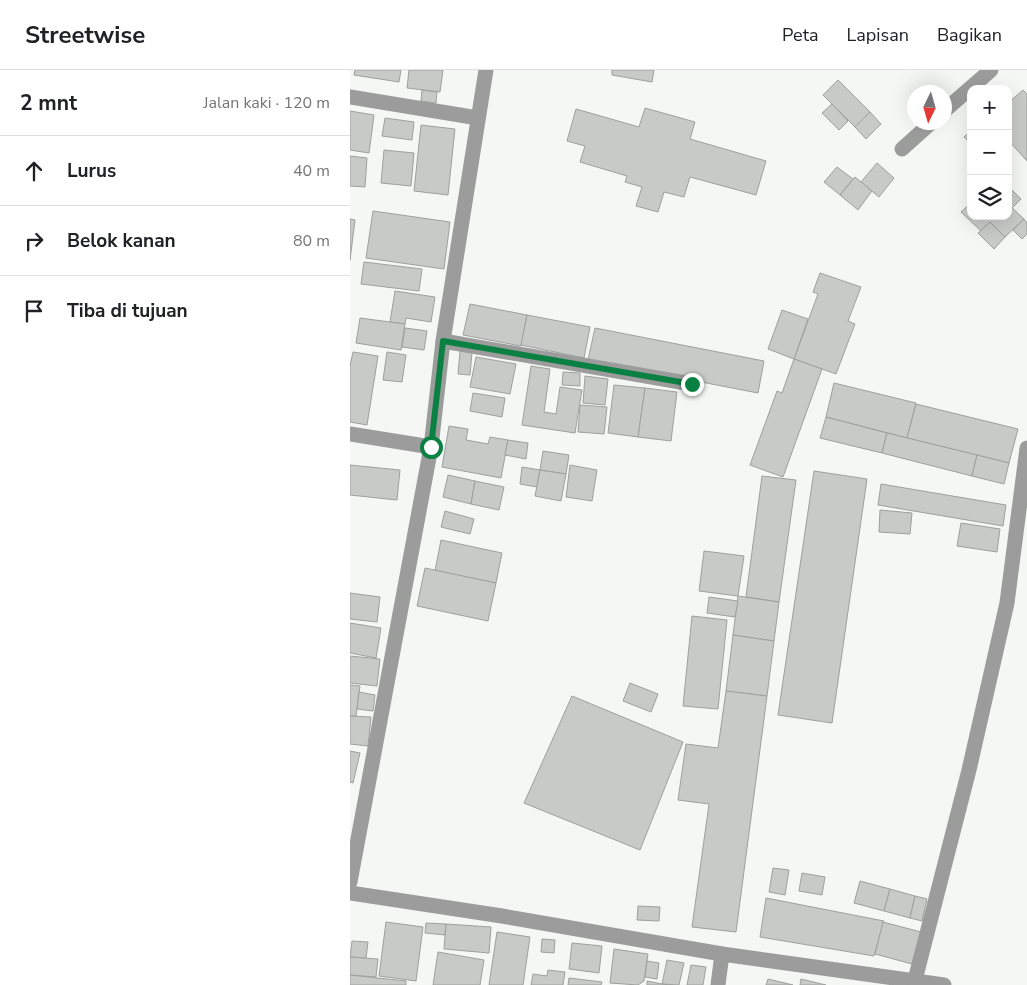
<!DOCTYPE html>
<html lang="id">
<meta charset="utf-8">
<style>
:root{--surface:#fff;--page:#f2f2f2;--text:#202124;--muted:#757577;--line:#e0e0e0}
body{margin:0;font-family:"Nunito Sans",sans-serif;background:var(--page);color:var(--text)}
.controls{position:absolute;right:15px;top:15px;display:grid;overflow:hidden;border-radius:10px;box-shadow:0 5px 20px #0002}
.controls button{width:45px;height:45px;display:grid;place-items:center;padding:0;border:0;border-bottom:1px solid var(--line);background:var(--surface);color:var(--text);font:25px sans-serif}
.compass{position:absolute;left:557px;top:15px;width:45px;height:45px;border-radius:50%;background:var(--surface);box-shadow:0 5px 20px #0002;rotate:185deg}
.stop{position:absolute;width:15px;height:15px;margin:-11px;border:4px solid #0b8043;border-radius:50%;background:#fff}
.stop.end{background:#0b8043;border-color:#fff;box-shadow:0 1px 5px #0008}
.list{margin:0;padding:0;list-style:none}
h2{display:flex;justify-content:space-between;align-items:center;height:65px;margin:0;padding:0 20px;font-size:21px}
h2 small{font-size:16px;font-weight:400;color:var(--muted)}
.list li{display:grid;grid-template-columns:32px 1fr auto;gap:15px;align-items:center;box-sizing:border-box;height:70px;padding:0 20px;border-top:1px solid var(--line)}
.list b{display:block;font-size:19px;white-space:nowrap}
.list em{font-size:16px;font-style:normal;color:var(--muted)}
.icon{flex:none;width:28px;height:28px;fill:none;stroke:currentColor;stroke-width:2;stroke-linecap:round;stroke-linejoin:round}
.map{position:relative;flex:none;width:677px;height:915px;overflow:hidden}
header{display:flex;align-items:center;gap:30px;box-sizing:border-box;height:70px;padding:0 25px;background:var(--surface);border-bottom:1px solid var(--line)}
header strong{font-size:24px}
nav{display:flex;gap:28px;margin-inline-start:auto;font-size:18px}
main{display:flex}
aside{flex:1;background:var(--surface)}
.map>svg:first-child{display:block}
</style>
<header>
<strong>Streetwise</strong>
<nav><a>Peta</a><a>Lapisan</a><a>Bagikan</a></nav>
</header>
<main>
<aside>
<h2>2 mnt<small>Jalan kaki · 120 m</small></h2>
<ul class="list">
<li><svg class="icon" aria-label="ahead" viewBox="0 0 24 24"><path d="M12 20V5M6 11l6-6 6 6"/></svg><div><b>Lurus</b></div><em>40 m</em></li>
<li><svg class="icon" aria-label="right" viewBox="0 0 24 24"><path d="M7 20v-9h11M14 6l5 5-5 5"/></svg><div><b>Belok kanan</b></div><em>80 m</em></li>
<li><svg class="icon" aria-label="arrive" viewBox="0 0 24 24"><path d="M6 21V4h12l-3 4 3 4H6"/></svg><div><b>Tiba di tujuan</b></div></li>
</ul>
</aside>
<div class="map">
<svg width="677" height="915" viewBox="0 0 677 915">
<rect width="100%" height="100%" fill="#f4f7f4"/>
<g fill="#c7cac7" stroke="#9da09d">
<polygon points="5,0 51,0 49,12 4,5"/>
<polygon points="59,0 93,0 90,22 57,18"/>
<polygon points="262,0 304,0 302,12 262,5"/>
<polygon points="488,10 520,42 505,57 473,25"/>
<polygon points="72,20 87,22 86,33 71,31"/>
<polygon points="673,20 677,24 677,91 658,70 658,33"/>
<polygon points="482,34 498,51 489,60 472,43"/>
<polygon points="295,38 345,52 340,69 416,91 406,125 340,107 334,127 314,122 308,142 286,136 292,117 275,112 277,106 230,92 235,76 217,71 226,39 289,57"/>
<polygon points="0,41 24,45 19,83 0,80"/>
<polygon points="520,42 531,54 516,69 505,57"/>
<polygon points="35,48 64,52 62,70 32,66"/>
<polygon points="71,55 105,59 98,125 64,121"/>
<polygon points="621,60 621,74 614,67"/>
<polygon points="34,80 64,83 61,116 31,113"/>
<polygon points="0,86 17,88 15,117 0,116"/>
<polygon points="527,93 544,108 529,127 511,112"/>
<polygon points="487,97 503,109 490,125 474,112"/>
<polygon points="505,107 522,121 508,140 490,125"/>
<polygon points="658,116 671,129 662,138 658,134"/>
<polygon points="621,133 621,146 658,146 658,134 674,149 655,167 640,152 631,161 611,142"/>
<polygon points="23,141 100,152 94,199 16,188"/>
<polygon points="0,149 5,150 0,190"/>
<polygon points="674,149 677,153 677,164 672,169 663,160"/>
<polygon points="640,152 655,167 644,179 628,163"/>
<polygon points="14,192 72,199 69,221 11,214"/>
<polygon points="470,203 511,217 498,251 505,254 486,304 444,289 468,224 463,222"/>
<polygon points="45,221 85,227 81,252 56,248 55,254 40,252"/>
<polygon points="120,234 177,245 171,276 113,265"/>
<polygon points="432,240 458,249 444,289 418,279"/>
<polygon points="177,245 240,257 234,288 171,275"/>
<polygon points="10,248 55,254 51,280 6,273"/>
<polygon points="55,258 77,261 74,280 52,277"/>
<polygon points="245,258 414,291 408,323 238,290"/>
<polygon points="110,281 122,282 120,305 108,304"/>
<polygon points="3,282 28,286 17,355 0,352 0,296"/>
<polygon points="37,282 56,285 52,312 33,310"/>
<polygon points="126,287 166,294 160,324 120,317"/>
<polygon points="444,289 472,299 433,407 400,395 427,321 432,323"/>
<polygon points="181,296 200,299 194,342 206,344 210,317 232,320 225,363 172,355"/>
<polygon points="213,302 230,303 230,316 212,315"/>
<polygon points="235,306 258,309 255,335 233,333"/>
<polygon points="484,313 566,333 557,368 476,347"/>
<polygon points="264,315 295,318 288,367 258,363"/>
<polygon points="295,318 327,322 321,371 288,367"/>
<polygon points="123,323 155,328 152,347 120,341"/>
<polygon points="566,334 668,359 659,393 557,368"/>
<polygon points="230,335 257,337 254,364 228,362"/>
<polygon points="476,347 537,363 532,383 470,368"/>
<polygon points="99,356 118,359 116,370 138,374 140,367 158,370 151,408 92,397"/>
<polygon points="537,363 627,385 622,406 532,383"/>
<polygon points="158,370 178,373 176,389 155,385"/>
<polygon points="193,381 219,385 216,404 190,400"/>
<polygon points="627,385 659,393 654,414 622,406"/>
<polygon points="0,395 50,400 47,430 0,425"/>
<polygon points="220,395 247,400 242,431 216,427"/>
<polygon points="172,397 190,400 187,417 170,414"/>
<polygon points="190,400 216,404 211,431 185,426"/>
<polygon points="464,401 517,409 482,653 428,645"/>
<polygon points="98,405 125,411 121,434 93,427"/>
<polygon points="412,406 446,410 429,532 396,527"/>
<polygon points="125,411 154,417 149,440 121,434"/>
<polygon points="531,414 656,435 653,456 528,435"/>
<polygon points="530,440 562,443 560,464 529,462"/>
<polygon points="95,441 124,449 120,464 91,457"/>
<polygon points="611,453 650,459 647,482 607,476"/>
<polygon points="91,470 152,483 146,513 85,501"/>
<polygon points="354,481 394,486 388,526 349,521"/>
<polygon points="75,498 146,513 138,551 67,536"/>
<polygon points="0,523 30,527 27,552 0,549"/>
<polygon points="388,526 429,532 424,571 383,565"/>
<polygon points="359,527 388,531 385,547 357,543"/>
<polygon points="342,546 377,550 368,639 333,636"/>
<polygon points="0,553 31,558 26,588 0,583"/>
<polygon points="383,565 424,571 417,626 376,621"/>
<polygon points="0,586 30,589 27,616 0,613"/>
<polygon points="280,613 308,624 301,642 273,631"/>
<polygon points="0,615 10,616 6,646 0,646"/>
<polygon points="376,621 417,626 386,862 342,857 359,734 328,730 336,674 368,678"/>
<polygon points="9,622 25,625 23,641 7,639"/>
<polygon points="222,626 333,672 290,780 174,733"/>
<polygon points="0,646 21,647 18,676 0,674"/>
<polygon points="0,681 10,683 3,713 0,712"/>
<polygon points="423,798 439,800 435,825 419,822"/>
<polygon points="452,803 475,807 472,825 449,821"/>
<polygon points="510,811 540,819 534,841 504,833"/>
<polygon points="540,819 565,826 560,848 534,841"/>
<polygon points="565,826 577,829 572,851 560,848"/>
<polygon points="416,828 534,851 524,886 410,867"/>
<polygon points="288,836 310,837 309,851 287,850"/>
<polygon points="36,852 73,857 66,911 29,906"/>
<polygon points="533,852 571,862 562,894 525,884"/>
<polygon points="76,853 96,854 95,865 75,863"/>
<polygon points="96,854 141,857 139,883 94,879"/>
<polygon points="147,862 180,867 173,915 139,915"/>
<polygon points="192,869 205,870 204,883 191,882"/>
<polygon points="2,871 18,872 16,888 0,887"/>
<polygon points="222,873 252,876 249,903 219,899"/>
<polygon points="264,879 298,884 294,911 288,915 260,913"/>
<polygon points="88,882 134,890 130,915 83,915"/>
<polygon points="0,887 28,889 26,907 0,905"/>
<polygon points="317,890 334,893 329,915 312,914"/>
<polygon points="297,891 309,893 307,909 295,907"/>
<polygon points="341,895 356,897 353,915 337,915"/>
<polygon points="198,900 215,902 213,915 181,915 183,904 197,906"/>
<polygon points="0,905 56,911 56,915 0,915"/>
<polygon points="219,908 252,912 251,915 218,915"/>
<polygon points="418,909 443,915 416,915"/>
<polygon points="451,909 476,915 450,915"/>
<polygon points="297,911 312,914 319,915 297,915"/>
</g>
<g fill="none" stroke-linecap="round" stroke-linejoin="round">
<g stroke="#9b9c9b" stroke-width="15">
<polyline points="0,27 128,48"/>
<polyline points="594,41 641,0"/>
<polyline points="552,79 582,52"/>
<polyline points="93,271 342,314"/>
<polyline points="0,364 81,377"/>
<polyline points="0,812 81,377 93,271 136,0"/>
<polyline points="0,823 152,846 372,884 594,915"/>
<polyline points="565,910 619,700 657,533 677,378"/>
<polyline points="368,915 372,884"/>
</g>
</g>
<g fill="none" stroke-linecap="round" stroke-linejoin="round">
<polyline stroke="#0b8043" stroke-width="6" points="81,377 93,271 342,314"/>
</g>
</svg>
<div class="controls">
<button>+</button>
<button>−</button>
<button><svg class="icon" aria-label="layers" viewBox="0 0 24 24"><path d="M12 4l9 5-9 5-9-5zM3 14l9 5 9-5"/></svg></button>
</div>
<svg class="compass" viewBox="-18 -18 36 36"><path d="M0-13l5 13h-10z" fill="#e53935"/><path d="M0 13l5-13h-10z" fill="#757577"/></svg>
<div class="stop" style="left:81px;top:377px"></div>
<div class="stop end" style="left:342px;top:314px"></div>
</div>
</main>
